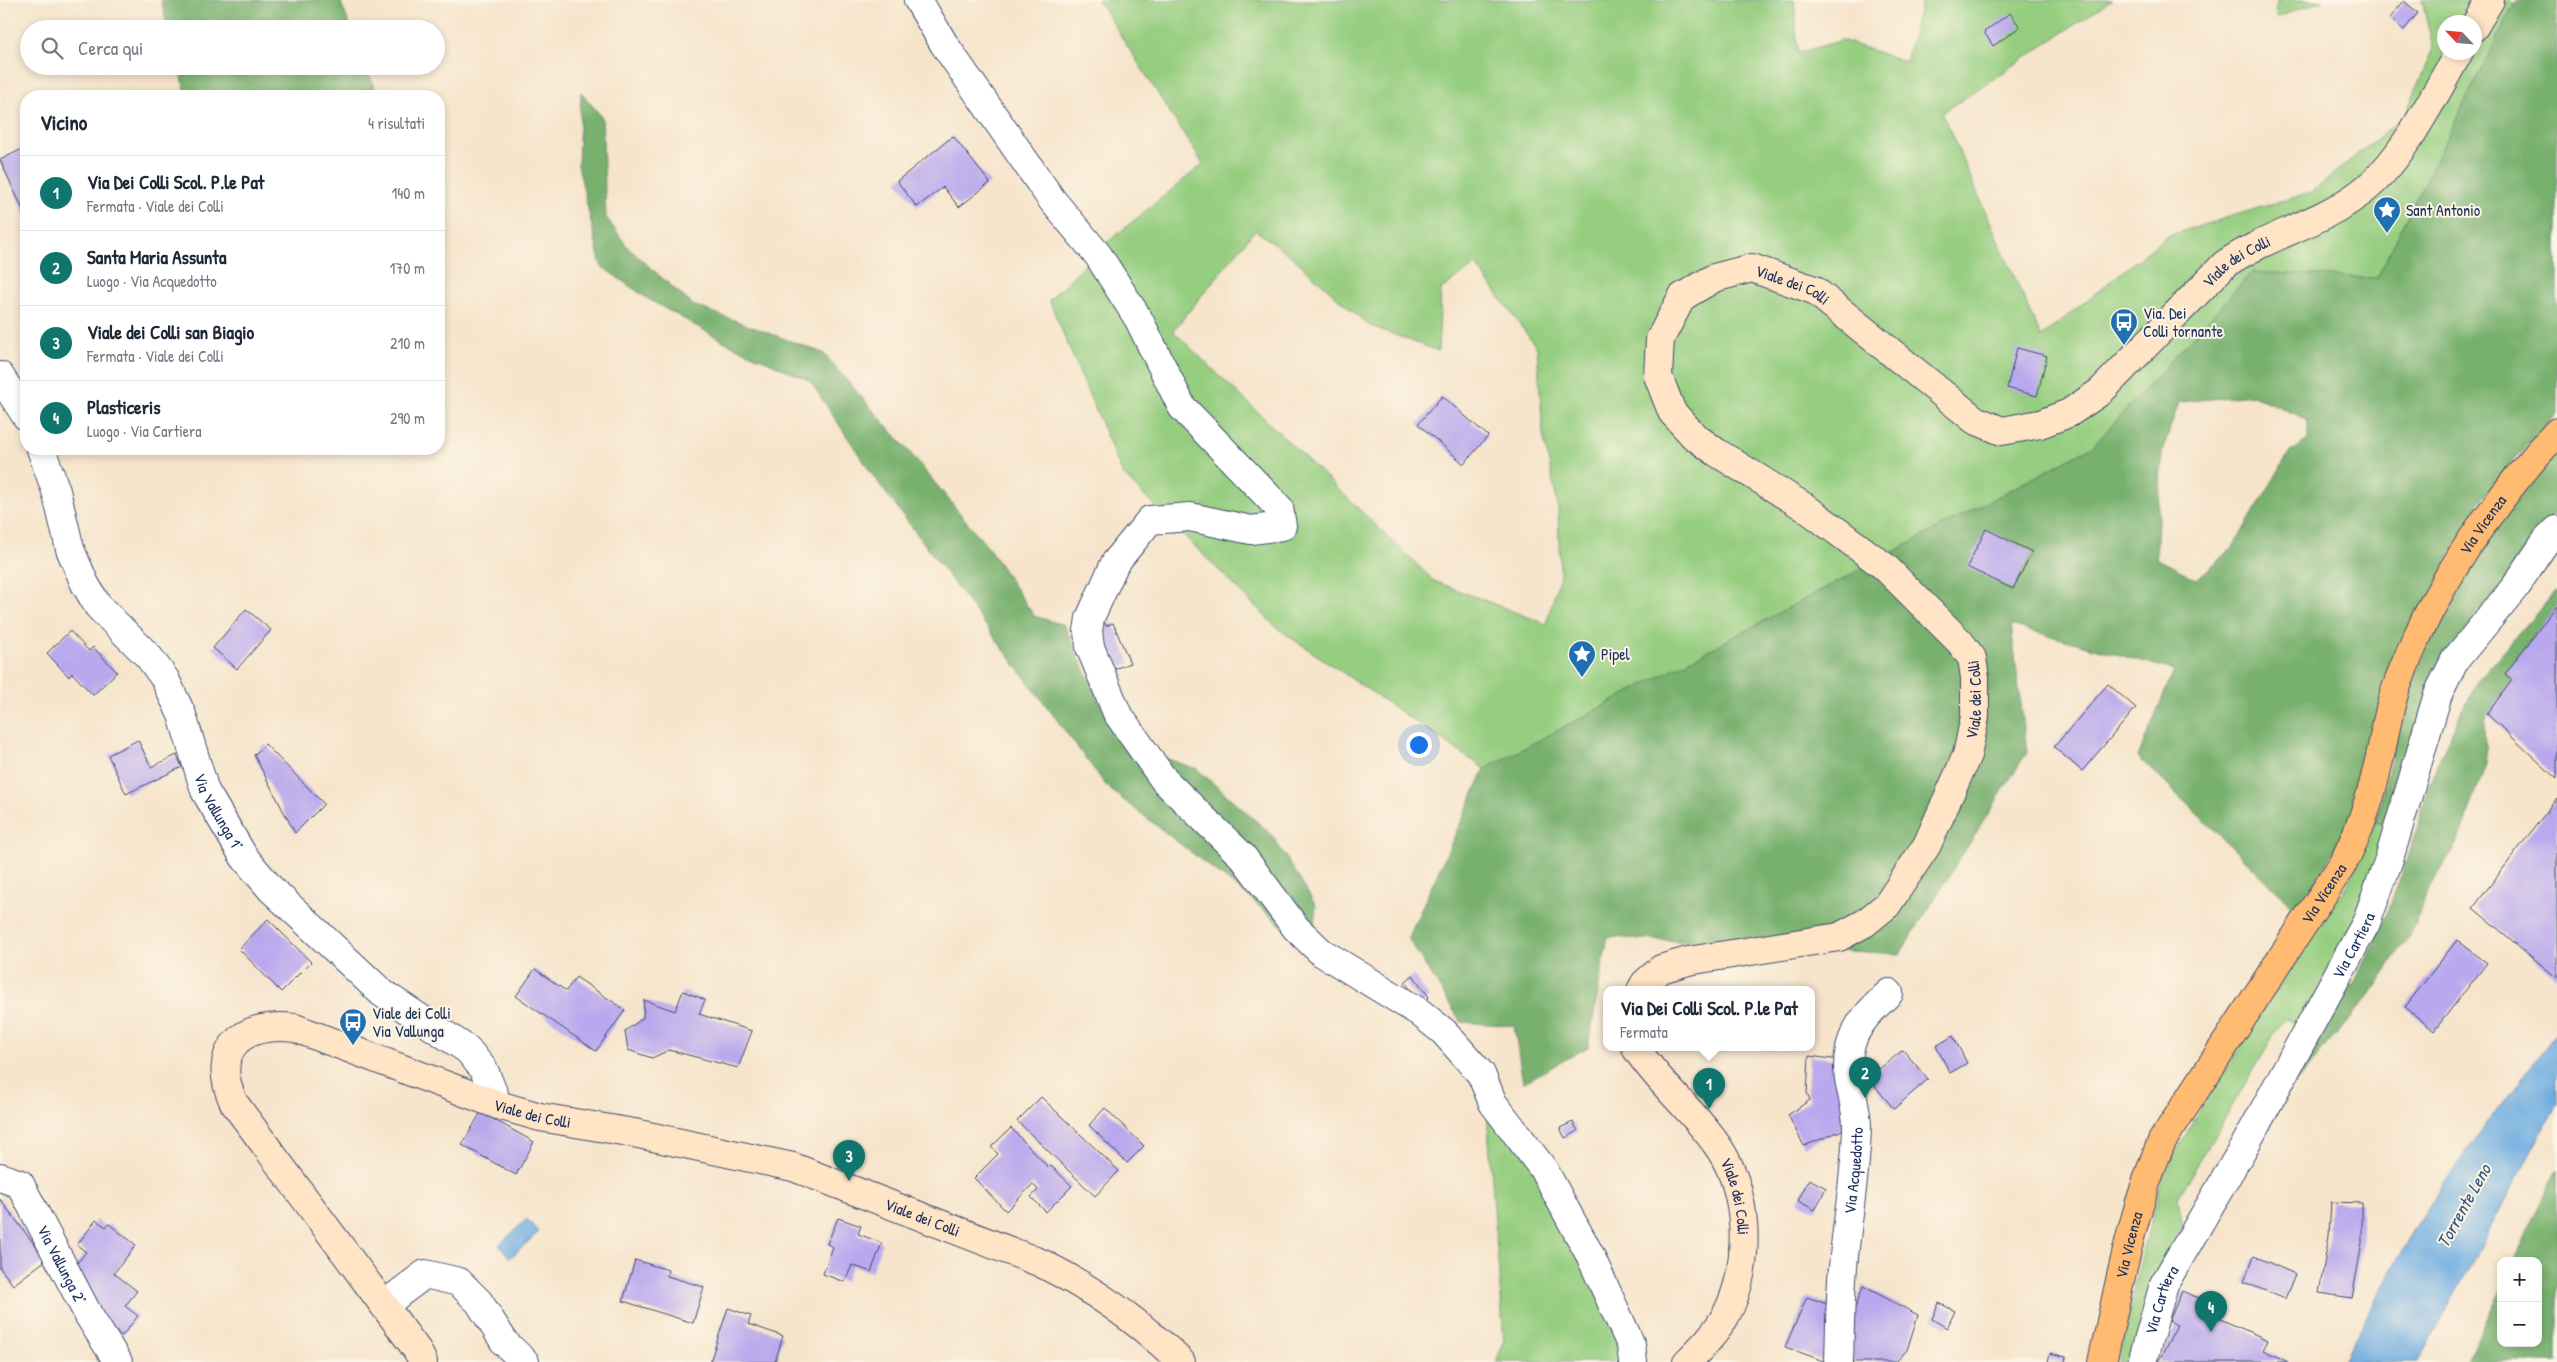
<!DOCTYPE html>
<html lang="it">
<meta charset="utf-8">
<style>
:root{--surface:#fff;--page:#f2f2f3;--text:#1f2937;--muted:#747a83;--line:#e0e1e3;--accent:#0f766e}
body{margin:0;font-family:"Patrick Hand",sans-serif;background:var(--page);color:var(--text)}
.controls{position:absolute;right:15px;bottom:15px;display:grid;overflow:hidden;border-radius:10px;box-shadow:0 2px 8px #0003}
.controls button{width:45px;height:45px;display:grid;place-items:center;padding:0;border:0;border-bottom:1px solid var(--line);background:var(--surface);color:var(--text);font:25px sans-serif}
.compass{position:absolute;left:2437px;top:15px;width:45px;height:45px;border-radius:50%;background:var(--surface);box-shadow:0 2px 8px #0003;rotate:296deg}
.you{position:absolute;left:1418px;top:744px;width:18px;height:18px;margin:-12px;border:4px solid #fff;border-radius:50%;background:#1a73e8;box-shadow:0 0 0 8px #1a73e833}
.badge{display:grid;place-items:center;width:32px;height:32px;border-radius:50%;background:var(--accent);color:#fff;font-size:16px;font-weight:700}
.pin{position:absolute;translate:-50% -41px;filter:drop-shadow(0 1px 2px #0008)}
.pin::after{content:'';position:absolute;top:26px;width:18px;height:15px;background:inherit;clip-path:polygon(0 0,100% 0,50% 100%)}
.popup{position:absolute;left:1603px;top:986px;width:212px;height:65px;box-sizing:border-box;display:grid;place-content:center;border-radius:10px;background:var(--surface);filter:drop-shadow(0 1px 4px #0005);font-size:16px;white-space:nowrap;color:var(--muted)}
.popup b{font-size:19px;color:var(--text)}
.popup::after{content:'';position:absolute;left:50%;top:100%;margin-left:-10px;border:10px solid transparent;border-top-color:var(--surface)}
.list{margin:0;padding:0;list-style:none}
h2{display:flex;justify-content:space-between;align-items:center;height:65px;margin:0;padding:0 20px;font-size:21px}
h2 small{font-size:16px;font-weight:400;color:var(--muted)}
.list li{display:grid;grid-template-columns:32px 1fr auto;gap:15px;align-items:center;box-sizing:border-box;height:75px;padding:0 20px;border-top:1px solid var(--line)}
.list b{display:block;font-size:19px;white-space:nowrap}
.list p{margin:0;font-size:16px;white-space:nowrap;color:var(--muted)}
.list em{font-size:16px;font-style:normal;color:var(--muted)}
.icon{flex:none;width:28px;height:28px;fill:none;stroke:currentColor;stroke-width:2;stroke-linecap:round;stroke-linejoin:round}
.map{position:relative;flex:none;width:2557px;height:1362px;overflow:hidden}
.search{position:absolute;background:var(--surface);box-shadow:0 2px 8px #0003;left:20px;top:20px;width:425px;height:55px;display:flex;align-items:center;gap:12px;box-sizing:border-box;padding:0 18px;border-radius:28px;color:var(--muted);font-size:19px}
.panel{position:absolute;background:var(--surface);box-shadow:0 2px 8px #0003;left:20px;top:90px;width:425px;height:365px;border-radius:20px}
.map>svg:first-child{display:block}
</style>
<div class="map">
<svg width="2557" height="1362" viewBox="0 0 2557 1362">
<rect width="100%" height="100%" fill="#fcf5e5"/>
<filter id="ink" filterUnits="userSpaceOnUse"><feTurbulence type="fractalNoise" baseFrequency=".02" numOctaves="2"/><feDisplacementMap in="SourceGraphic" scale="10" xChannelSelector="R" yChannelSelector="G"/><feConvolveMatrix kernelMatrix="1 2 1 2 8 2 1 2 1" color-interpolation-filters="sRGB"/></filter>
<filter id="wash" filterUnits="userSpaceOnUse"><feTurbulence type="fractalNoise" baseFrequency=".0096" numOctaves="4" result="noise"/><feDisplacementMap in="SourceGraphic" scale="20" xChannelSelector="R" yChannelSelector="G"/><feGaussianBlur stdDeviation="1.12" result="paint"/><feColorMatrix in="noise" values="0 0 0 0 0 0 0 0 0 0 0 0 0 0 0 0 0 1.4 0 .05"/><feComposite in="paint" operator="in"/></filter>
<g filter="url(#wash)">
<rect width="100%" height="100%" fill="#f6e4cb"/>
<g fill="#96ce80" stroke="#587e6f" fill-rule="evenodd">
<path d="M 1098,0 L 1794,0 L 1798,53 L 1842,40 L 1906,62 L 1922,0 L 2112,0 L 1942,113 L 2041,337 L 2167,236 L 2311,192 L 2405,116 L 2433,48 L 2422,0 L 2510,0 L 2514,4 L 2377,278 L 2252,272 L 2093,446 L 1485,769 L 1277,628 L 1123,475 L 1049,300 L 1103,246 L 1203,164 ZM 2444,22 L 2474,22 L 2474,52 L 2444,52 ZM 1255,230 L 1290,255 L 1368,325 L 1438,351 L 1441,289 L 1476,265 L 1537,348 L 1543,434 L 1558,506 L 1560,576 L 1546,624 L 1434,581 L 1173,331 Z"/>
<polygon points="2277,0 2323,0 2276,18"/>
<polygon points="2376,821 2393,825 2368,894 2300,1026 2286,1018 2282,1021 2178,1198 2183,1229 2130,1362 2118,1362 2137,1274 2164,1173 2197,1115 2253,1025 2343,891 2360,862"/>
<polygon points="1487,1113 1532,1158 1629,1362 1496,1362 1504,1342"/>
</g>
<g fill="#78b16e" stroke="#4a7066" fill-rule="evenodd">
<polygon points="161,0 340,0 351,29 168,29"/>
<path d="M 2520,0 L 2557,0 L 2557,414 C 2516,457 2474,500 2450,555 C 2407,651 2383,755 2335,849 C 2325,870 2309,889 2296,909 L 2138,757 L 2174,670 L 2011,625 L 2027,752 L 1900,954 L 1608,937 L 1588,1047 L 1523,1083 L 1514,1026 L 1461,1022 L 1408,938 L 1485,769 L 2093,446 L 2252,272 L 2377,278 L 2514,4 ZM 2252,395 L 2308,420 L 2308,440 L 2290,452 L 2233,547 L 2197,579 L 2156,558 L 2162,452 L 2179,402 Z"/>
<polygon points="179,66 366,66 378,96 187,96"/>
<polygon points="581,92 602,117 606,217 629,249 693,305 823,353 908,450 990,550 1034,616 1064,625 1118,742 1197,769 1272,835 1316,906 1311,953 1250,898 1108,788 874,477 810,381 727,343 648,299 601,266 578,165"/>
<polygon points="2557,453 2557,511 2491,603 2393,825 2376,821 2401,717 2420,661 2480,554 2509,508"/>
<polygon points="2557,590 2557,605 2505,674 2512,680 2487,714 2484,728 2486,764 2458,842 2424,897 2416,924 2376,987 2287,1093 2342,981 2353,986 2386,917 2418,828 2420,810 2438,762 2461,712 2477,681"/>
<polygon points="2557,1169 2557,1362 2466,1362 2501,1289 2501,1343 2538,1343 2538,1261 2514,1261"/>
</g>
<g fill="#6fade1" stroke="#456ea0">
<path d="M 2557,1032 L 2557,1104 L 2418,1362 L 2343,1362 C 2370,1310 2396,1258 2427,1209 C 2467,1148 2513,1090 2557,1032 Z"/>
<polygon points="527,1219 539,1232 510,1258 499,1245"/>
</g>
<g id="blocks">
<g fill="#b9a8ed">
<polygon points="2404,1 2418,13 2404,30 2390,18"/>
<polygon points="2010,13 2020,27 1993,46 1984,32"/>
<polygon points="953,136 990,183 959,207 943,187 917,207 897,181"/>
<polygon points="26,147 26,213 25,214 0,160"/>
<polygon points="2017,348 2047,356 2037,396 2007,388"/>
<polygon points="1442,396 1488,436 1464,464 1418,424"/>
<polygon points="1986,529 2032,552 2013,589 1967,567"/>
<polygon points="2557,605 2557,779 2487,714 2512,680 2505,674"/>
<polygon points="246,609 271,630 237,669 213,648"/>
<polygon points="1102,615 1106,626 1113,623 1130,663 1109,671 1094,632"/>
<polygon points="70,631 89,651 93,647 117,672 93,695 72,673 69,677 47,653"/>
<polygon points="2108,684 2136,708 2082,771 2054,747"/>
<polygon points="138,740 151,767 177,755 182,767 126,794 108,755"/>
<polygon points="265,744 324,804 295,833 254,755"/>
<polygon points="2557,798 2557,978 2473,908"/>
<polygon points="268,919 311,962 281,992 239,949"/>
<polygon points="2457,940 2487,963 2434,1031 2405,1007"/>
<polygon points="535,969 566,991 576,977 625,1010 596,1051 516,996"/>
<polygon points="1413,975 1429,997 1421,1004 1405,982"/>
<polygon points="683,991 705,1000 699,1014 752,1031 738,1068 669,1050 652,1058 628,1050 625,1031 643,1018 644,1000 675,1011"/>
<polygon points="1953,1036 1967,1063 1950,1073 1936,1046"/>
<polygon points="1903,1050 1928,1079 1894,1109 1868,1078"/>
<polygon points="1809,1056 1840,1060 1850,1127 1804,1146 1788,1115 1810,1100 1807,1093"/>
<polygon points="1041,1097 1119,1171 1095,1196 1017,1121"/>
<polygon points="1105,1108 1144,1146 1127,1163 1089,1125"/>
<polygon points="481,1112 534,1142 516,1175 462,1145"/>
<polygon points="1573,1122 1578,1131 1565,1138 1560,1128"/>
<polygon points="1011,1128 1049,1168 1051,1166 1072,1186 1046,1212 1031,1197 1038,1190 1033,1184 1006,1211 974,1178 998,1154 991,1147"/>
<polygon points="1809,1179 1826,1188 1815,1210 1798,1201"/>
<polygon points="0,1199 46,1260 13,1285 0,1268"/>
<polygon points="2331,1202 2362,1203 2362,1243 2352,1298 2319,1293 2329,1236"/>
<polygon points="838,1218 861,1226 858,1234 882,1243 871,1272 852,1265 845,1282 823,1274 833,1247 827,1244"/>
<polygon points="96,1220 106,1227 109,1224 136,1245 114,1273 137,1291 125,1306 138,1316 122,1336 105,1323 74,1267 86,1252 77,1245"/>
<polygon points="2254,1256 2295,1274 2285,1299 2244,1282"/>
<polygon points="635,1260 668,1270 667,1276 704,1287 693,1323 623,1301"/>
<polygon points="1863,1286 1918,1315 1907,1350 1896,1362 1856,1362 1851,1359 1850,1322"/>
<polygon points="2182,1291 2215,1305 2211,1315 2268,1340 2263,1350 2288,1362 2158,1362 2177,1325 2169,1321"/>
<polygon points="1807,1297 1833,1306 1827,1362 1785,1347"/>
<polygon points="1939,1303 1955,1311 1947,1328 1932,1319"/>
<polygon points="728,1308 751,1316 748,1324 783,1336 775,1362 710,1362"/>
<polygon points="2050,1353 2066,1357 2065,1362 2048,1362"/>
</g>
</g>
</g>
<g filter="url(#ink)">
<use href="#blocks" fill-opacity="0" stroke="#3c4a6e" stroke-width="1"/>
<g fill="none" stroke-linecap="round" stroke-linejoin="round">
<g stroke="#3c4a6e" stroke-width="30">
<g id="street">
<polyline points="918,0 944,44 1052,200 1098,255 1139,320 1182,407 1279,508 1282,526 1251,530 1190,517 1150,520 1115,563 1090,618 1088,631 1090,647 1117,713 1164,780 1243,857 1296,928 1321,952 1419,1012 1444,1032 1481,1074 1493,1103 1544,1170 1590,1255 1631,1345 1633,1362"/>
<polyline points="0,376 26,416"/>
<path id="s1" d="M 41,449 L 56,491 L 70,549 L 85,584 L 98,606 L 149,657 L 165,679 L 182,715 L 205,791 L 244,857 L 271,889 L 382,993 L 468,1050 L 484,1070 L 498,1105"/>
<path id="s2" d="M 0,1177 L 20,1184 L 89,1316 L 118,1362"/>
<polyline points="384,1305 425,1274 459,1282 479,1302 505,1343 525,1362"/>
<path id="s3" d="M 1839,1362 C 1840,1330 1840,1299 1843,1267 C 1847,1220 1856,1174 1857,1127 C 1857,1098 1843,1081 1850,1048 C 1855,1025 1872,1009 1889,993"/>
<path id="s4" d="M 2142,1362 L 2164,1284 L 2245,1145 L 2366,923 L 2389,859 L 2438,694 L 2455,660 L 2515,587 L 2546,541 L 2557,530"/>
</g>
</g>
<g stroke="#3c4a6e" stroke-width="30">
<g id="secondary">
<polyline points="2474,27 2490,0"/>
<path id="s5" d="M 1641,990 L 1645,983 L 1661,969 L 1688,961 L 1839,937 L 1865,923 L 1887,905 L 1927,845 L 1967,755 L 1975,717 L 1975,678 L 1972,658 L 1960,642 L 1885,567 L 1806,508 L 1716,452 L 1694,436 L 1672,412 L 1658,376 L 1660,339 L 1682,297 L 1714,278 L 1752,268 L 1814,290 L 1975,420 L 2002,431 L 2040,424 L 2069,413 L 2100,392 L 2225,264 C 2266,236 2318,224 2359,194 C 2401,164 2433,97 2459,52"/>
<path id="s6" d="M 1636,1048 C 1658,1082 1690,1108 1714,1141 C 1749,1186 1753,1265 1726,1315 C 1717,1332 1701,1348 1687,1362"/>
<path id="s7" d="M 423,1362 L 417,1350 L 234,1103 C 209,1050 242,1021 295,1028 L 498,1105 L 540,1117 L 634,1133 L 793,1167 L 1041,1263 C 1093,1289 1140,1322 1181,1362"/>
</g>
</g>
<g stroke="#3c4a6e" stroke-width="30">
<g id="primary">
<path id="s8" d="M 2102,1362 C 2119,1288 2132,1210 2162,1141 L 2342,865 C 2359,833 2370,801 2378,765 C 2384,741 2387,715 2395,691 C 2429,594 2488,507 2557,432"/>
</g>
</g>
<use href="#street" stroke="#fff" stroke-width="28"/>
<use href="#secondary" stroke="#ffe4c6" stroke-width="28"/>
<use href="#primary" stroke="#febb71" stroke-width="28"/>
</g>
</g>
<defs>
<g id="sight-pin" transform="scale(1.4375)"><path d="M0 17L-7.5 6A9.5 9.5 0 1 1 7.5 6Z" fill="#1f6fb2" stroke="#fcf5e5"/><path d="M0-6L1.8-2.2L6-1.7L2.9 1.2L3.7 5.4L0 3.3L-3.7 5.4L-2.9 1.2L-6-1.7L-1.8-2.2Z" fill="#fff"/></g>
<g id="bus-pin" transform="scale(1.4375)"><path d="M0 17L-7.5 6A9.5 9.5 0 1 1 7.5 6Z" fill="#1f6fb2" stroke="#fcf5e5"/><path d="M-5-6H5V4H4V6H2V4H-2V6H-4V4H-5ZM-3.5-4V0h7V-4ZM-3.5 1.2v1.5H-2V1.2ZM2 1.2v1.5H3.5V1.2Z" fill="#fff"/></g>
</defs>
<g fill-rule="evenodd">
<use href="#sight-pin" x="2387" y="210"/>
<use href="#bus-pin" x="2124" y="322"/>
<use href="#sight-pin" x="1582" y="654"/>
<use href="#bus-pin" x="353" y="1022"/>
</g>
<g text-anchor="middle" stroke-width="4" stroke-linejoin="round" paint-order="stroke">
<g font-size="16" fill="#1b2f5e" stroke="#fcf5e5" text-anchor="start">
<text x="2406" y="216">Sant Antonio</text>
<text x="2143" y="319">Via. Dei<tspan x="2143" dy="18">Colli tornante</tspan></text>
<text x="1601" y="660">Pipel</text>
<text x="372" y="1019">Viale dei Colli<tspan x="372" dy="18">Via Vallunga</tspan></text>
</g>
<g font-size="16" fill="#1b2f5e" stroke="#fcf5e5">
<text dy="6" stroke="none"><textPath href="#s5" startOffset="1726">Viale dei Colli</textPath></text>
<text dy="6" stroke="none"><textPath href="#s5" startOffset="1171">Viale dei Colli</textPath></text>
<text dy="6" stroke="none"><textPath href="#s8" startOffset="930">Via Vicenza</textPath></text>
<text dy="6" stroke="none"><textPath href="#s5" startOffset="495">Viale dei Colli</textPath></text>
<text dy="6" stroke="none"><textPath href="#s1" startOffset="411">Via Vallunga 1°</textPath></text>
<text dy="6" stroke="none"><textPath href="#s8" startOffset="525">Via Vicenza</textPath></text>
<text dy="6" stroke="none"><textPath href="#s4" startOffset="469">Via Cartiera</textPath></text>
<text dy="6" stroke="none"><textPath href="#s7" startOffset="701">Viale dei Colli</textPath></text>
<text dy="6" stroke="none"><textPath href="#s3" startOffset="192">Via Acquedotto</textPath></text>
<text dy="6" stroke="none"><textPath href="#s6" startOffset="182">Viale dei Colli</textPath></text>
<text dy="6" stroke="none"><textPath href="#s7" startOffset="1106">Viale dei Colli</textPath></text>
<text dy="6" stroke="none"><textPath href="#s8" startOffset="120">Via Vicenza</textPath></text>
<text dy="6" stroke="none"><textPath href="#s2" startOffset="112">Via Vallunga 2°</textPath></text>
<text dy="6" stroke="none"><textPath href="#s4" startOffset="65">Via Cartiera</textPath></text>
</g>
<g font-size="18" font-style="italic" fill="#345585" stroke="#fcf5e5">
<text transform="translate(2464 1206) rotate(-61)" y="6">Torrente Leno</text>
</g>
</g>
</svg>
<div class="controls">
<button>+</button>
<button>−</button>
</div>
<svg class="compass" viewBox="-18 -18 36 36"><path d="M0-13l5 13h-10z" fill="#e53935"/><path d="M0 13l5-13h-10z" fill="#747a83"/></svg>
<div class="you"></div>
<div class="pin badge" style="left:1709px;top:1109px">1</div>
<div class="popup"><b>Via Dei Colli Scol. P.le Pat</b>Fermata</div>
<div class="pin badge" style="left:1865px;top:1098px">2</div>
<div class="pin badge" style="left:849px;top:1181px">3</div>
<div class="pin badge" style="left:2211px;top:1332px">4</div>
<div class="search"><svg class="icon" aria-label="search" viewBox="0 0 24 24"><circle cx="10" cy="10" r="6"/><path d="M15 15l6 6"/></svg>Cerca qui</div>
<section class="panel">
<h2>Vicino<small>4 risultati</small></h2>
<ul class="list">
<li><span class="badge">1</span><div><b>Via Dei Colli Scol. P.le Pat</b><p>Fermata · Viale dei Colli</p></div><em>140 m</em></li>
<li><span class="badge">2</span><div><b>Santa Maria Assunta</b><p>Luogo · Via Acquedotto</p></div><em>170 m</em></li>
<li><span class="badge">3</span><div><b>Viale dei Colli san Biagio</b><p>Fermata · Viale dei Colli</p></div><em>210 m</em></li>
<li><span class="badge">4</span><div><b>Plasticeris</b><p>Luogo · Via Cartiera</p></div><em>290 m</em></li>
</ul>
</section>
</div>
